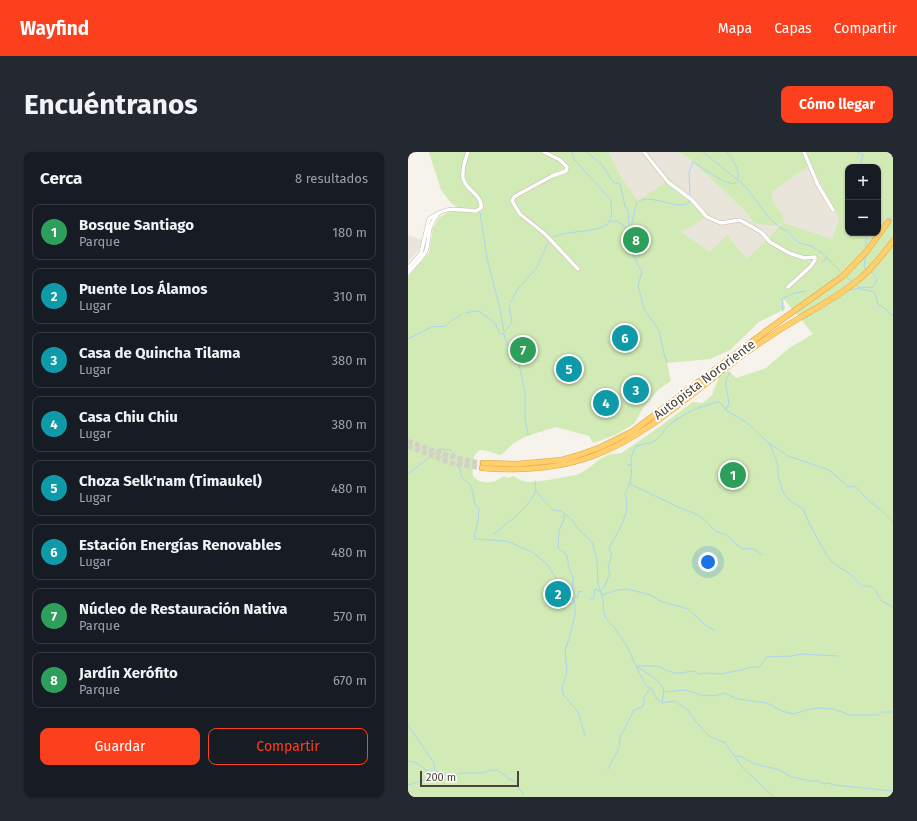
<!DOCTYPE html>
<html lang="es">
<meta charset="utf-8">
<style>
:root{--surface:#171b24;--page:#242831;--text:#f1f3f6;--muted:#9ea1a6;--line:#363941;--accent:#fc3f1d}
body{margin:0;font-family:"Fira Sans",sans-serif;background:var(--page);color:var(--text)}
.controls{position:absolute;right:12px;top:12px;display:grid;overflow:hidden;border-radius:8px;box-shadow:0 1px 3px #0004}
.controls button{width:36px;height:36px;display:grid;place-items:center;padding:0;border:0;border-bottom:1px solid var(--line);background:var(--surface);color:var(--text);font:20px sans-serif}
.scale{position:absolute;left:12px;bottom:10px;width:99px;box-sizing:border-box;padding-left:4px;border:2px solid #4b4439;border-top:0;font-size:11px;line-height:14px;white-space:nowrap;color:#4b4439;-webkit-text-stroke:3px #fff;paint-order:stroke}
.you{position:absolute;left:300px;top:410px;width:14px;height:14px;margin:-10px;border:3px solid #fff;border-radius:50%;background:#1a73e8;box-shadow:0 0 0 6px #1a73e833}
.badge{display:grid;place-items:center;width:26px;height:26px;border-radius:50%;background:var(--accent);color:#fff;font-size:13px;font-weight:700}
.pin{position:absolute;translate:-50% -50%;border:2px solid #fff;box-shadow:0 1px 4px #0006}
.list{margin:0;padding:0;list-style:none}
h2{display:flex;justify-content:space-between;align-items:center;height:52px;margin:0;padding:0 16px;font-size:17px}
h2 small{font-size:13px;font-weight:400;color:var(--muted)}
.list li{display:grid;grid-template-columns:26px 1fr auto;gap:12px;align-items:center;box-sizing:border-box;height:56px;margin:0 8px 8px;padding:0 8px;border:1px solid var(--line);border-radius:8px}
.list b{display:block;font-size:15px;white-space:nowrap}
.list p{margin:0;font-size:13px;white-space:nowrap;color:var(--muted)}
.list em{font-size:13px;font-style:normal;color:var(--muted)}
.actions{display:flex;gap:8px;padding:12px 16px}
.actions a{flex:1;padding:9px 0;border:1px solid var(--accent);border-radius:8px;text-align:center;font-size:14px;color:var(--accent)}
.actions .main{background:var(--accent);color:#fff}
.map{position:relative;flex:none;width:485px;height:645px;overflow:hidden;border-radius:8px}
header{display:flex;align-items:center;gap:24px;box-sizing:border-box;height:56px;padding:0 20px;background:var(--accent);color:#fff}
header strong{font-size:19px}
nav{display:flex;gap:22px;margin-inline-start:auto;font-size:14px}
.intro{display:flex;align-items:center;justify-content:space-between;box-sizing:border-box;height:96px;padding:0 24px}
h1{margin:0;font-size:28px}
.button{padding:10px 18px;border-radius:8px;background:var(--accent);color:#fff;font-size:14px;font-weight:700}
main{display:flex;gap:24px;padding:0 24px}
aside{flex:1;background:var(--surface);border-radius:8px;box-shadow:0 1px 3px #0004}
.map>svg:first-child{display:block}
</style>
<header>
<strong>Wayfind</strong>
<nav><a>Mapa</a><a>Capas</a><a>Compartir</a></nav>
</header>
<div class="intro"><h1>Encuéntranos</h1><a class="button">Cómo llegar</a></div>
<main>
<aside>
<h2>Cerca<small>8 resultados</small></h2>
<ul class="list">
<li><span class="badge" style="background:#2e9e5b">1</span><div><b>Bosque Santiago</b><p>Parque</p></div><em>180 m</em></li>
<li><span class="badge" style="background:#0f9aa8">2</span><div><b>Puente Los Álamos</b><p>Lugar</p></div><em>310 m</em></li>
<li><span class="badge" style="background:#0f9aa8">3</span><div><b>Casa de Quincha Tilama</b><p>Lugar</p></div><em>380 m</em></li>
<li><span class="badge" style="background:#0f9aa8">4</span><div><b>Casa Chiu Chiu</b><p>Lugar</p></div><em>380 m</em></li>
<li><span class="badge" style="background:#0f9aa8">5</span><div><b>Choza Selk'nam (Timaukel)</b><p>Lugar</p></div><em>480 m</em></li>
<li><span class="badge" style="background:#0f9aa8">6</span><div><b>Estación Energías Renovables</b><p>Lugar</p></div><em>480 m</em></li>
<li><span class="badge" style="background:#2e9e5b">7</span><div><b>Núcleo de Restauración Nativa</b><p>Parque</p></div><em>570 m</em></li>
<li><span class="badge" style="background:#2e9e5b">8</span><div><b>Jardín Xerófito</b><p>Parque</p></div><em>670 m</em></li>
</ul>
<div class="actions"><a class="main">Guardar</a><a>Compartir</a></div>
</aside>
<div class="map">
<svg width="485" height="645" viewBox="0 0 485 645">
<rect width="100%" height="100%" fill="#f6f3ec"/>
<g fill="#eae5da">
<polygon points="201,0 271,0 282,7 338,60 346,71 374,62 365,50 364,40 403,11 431,67 424,87 339,107 302,100 274,80 301,63 230,49 212,23"/>
<polygon points="0,83 14,88 11,97 0,110"/>
</g>
<path fill="#d2eab5" fill-rule="evenodd" d="M 21,0 L 201,0 L 212,23 L 230,49 L 262,27 L 302,63 L 274,80 L 302,100 L 319,83 L 339,107 L 375,71 L 365,74 L 346,71 L 338,60 L 282,7 L 271,0 L 485,0 L 485,645 L 0,645 L 0,125 L 21,101 L 25,76 L 31,66 L 43,58 L 55,59 L 43,51 L 33,38 ZM 403,12 L 431,67 L 424,87 L 376,71 L 374,62 L 365,50 L 364,40 ZM 440,15 L 470,15 L 470,81 L 440,81 ZM 375,146 L 405,182 L 381,196 L 358,216 L 328,226 L 321,219 L 312,223 L 304,243 L 295,251 L 285,250 C 262,267 239,284 215,300 C 210,303 203,301 198,304 C 188,308 183,316 173,321 C 167,324 126,331 119,330 C 115,329 109,327 106,324 L 99,326 L 96,324 C 87,331 73,334 65,324 C 64,318 64,299 73,298 C 79,298 87,302 93,303 L 106,291 L 119,284 L 148,275 L 181,284 L 185,291 L 207,283 L 226,272 L 235,256 L 250,238 L 263,229 L 259,211 L 302,207 L 322,198 L 351,170 L 377,157 Z"/>
<g fill="none" stroke-linecap="round" stroke-linejoin="round">
<g stroke="#a9d4f2" stroke-width="1">
<polyline points="179,0 193,12 205,30 212,32 217,54 220,59 221,76 223,93"/>
<polyline points="295,0 337,34 362,67 374,77 379,79 391,91 403,94 414,101 434,121"/>
<path d="M 319,0 C 325,8 332,17 330,27"/>
<polyline points="449,0 455,3 452,15"/>
<polyline points="282,44 281,21 285,10 315,29 325,32 328,31"/>
<polyline points="72,61 79,106 92,157 96,180"/>
<polyline points="203,69 209,69 219,76"/>
<path d="M 223,75 L 228,52 C 237,39 266,57 279,52 L 282,49"/>
<polyline points="458,81 458,96"/>
<path d="M 145,85 C 158,78 195,81 201,70 C 205,64 203,54 203,48 L 166,7 L 164,0"/>
<polyline points="224,98 225,103 234,120 230,133 236,157 251,179 256,202 259,210"/>
<polyline points="414,110 419,106"/>
<polyline points="458,119 456,114 458,103"/>
<polyline points="438,125 445,130"/>
<polyline points="447,132 452,136"/>
<polyline points="453,137 463,139 467,141 470,152 478,157 482,162 485,163"/>
<polyline points="442,138 458,135 464,136 469,128 466,122 463,121"/>
<polyline points="103,150 109,138 129,115 135,102 140,89"/>
<polyline points="375,159 374,147 387,141 397,139"/>
<polyline points="58,161 67,159 71,159 87,171 91,180 94,183 104,171 101,154"/>
<path d="M 96,182 C 97,192 105,199 108,208"/>
<polyline points="0,187 23,175 38,174 44,168 53,163"/>
<polyline points="111,213 117,241 117,266 120,283"/>
<path d="M 318,257 C 325,250 316,238 318,229 C 318,226 321,223 322,220"/>
<path d="M 362,292 L 370,313 L 370,324 L 375,340 L 380,347 L 395,357 L 401,371 L 418,402 L 425,411 L 442,422 L 454,434 C 470,432 467,443 474,449 C 478,452 482,452 485,456"/>
<polyline points="48,312 52,317 54,326 63,333 67,352 71,357 70,370 66,384 67,387 99,389 124,400 138,411 148,426 155,447 170,445 171,439 174,440"/>
<path d="M 223,312 L 223,306 L 227,295 C 233,292 240,292 245,290 C 252,286 255,279 260,274 C 274,262 292,254 310,250 L 315,253 L 318,258 L 339,271 L 361,291 L 380,304 L 421,318 L 441,335 L 447,334 L 459,347 L 474,359 L 485,370"/>
<polyline points="0,322 32,297 43,298 47,303 46,305"/>
<polyline points="127,329 128,339 139,352 145,358 153,359 163,367 168,375 184,390 189,408 190,432 195,447 196,461 198,466 207,477 218,492 228,514 248,527 256,537 254,551 266,549 279,557 290,572 301,584 317,591 334,615 366,645"/>
<path d="M 222,332 L 270,355 L 288,362 L 297,368 L 307,379 L 318,383 L 334,397 C 343,396 347,396 354,403"/>
<polyline points="156,363 156,367 151,379 150,396 158,402 160,408 160,413 165,426 164,442"/>
<path d="M 86,382 C 100,370 120,357 128,339"/>
<polyline points="194,443 210,438 219,437 243,443 252,449 280,457 297,473 306,478"/>
<polyline points="166,447 167,453 167,463 161,487 157,498 159,520 154,535 155,542 170,560 177,583"/>
<path d="M 182,447 L 186,446 L 187,437 L 191,439 L 196,436 L 202,421 L 200,416 L 204,402 L 201,397 C 209,380 224,361 217,342 C 222,332 225,324 223,312 L 220,313"/>
<polyline points="255,540 277,538 296,544 301,543 307,544 316,541 330,547 359,551 374,559 385,562 403,557 412,556 426,557 442,563 470,563 474,560 485,560"/>
<polyline points="254,550 249,547 243,536 238,534 228,514 249,514 266,521 273,521 284,519 288,520 290,522 300,521 312,522 333,518 343,515 351,515 356,510 358,505 383,504 394,502 430,504"/>
<polyline points="0,573 26,611 27,620"/>
<polyline points="327,604 334,605 347,612 372,618 383,625 403,629 409,629 416,632 420,631 426,633 485,639"/>
<polyline points="0,609 9,611 19,619 21,619"/>
<polyline points="200,617 211,596 212,585 221,568 226,558 234,555 236,551 236,545 242,537"/>
<polyline points="29,620 42,624 47,624 53,621 76,621 82,618 89,618 93,620 101,627 107,629 112,638 116,643"/>
<polyline points="0,633 22,626"/>
</g>
<g stroke="#d4d0c8" stroke-width="5" stroke-dasharray="5 2.5" stroke-linecap="butt">
<polyline points="480,70 485,64"/>
<path d="M 0,289 C 25,299 49,308 75,311"/>
<polyline points="0,294 43,311 74,316"/>
</g>
<g stroke="#c2bbae" stroke-width="4.5">
<g id="minor">
<polyline points="136,0 152,8 159,15 158,19 144,24 111,42 106,45 104,49 112,62 137,82 170,117"/>
<polyline points="236,0 260,30 284,48 299,65 313,71 332,68 353,80 362,90 381,101 396,106 407,105 407,108 402,115 380,135"/>
<polyline points="396,0 410,33 425,58"/>
<path d="M 0,116 L 13,101 L 21,67 C 40,53 47,58 68,59 L 73,56 C 75,43 57,38 55,26 C 54,17 57,8 60,0"/>
<path d="M 0,121 C 6,114 14,107 18,99 C 22,87 19,73 29,64"/>
</g>
</g>
<g stroke="#e0a43c" stroke-width="6">
<g id="highway">
<polyline points="75,311 109,312 154,308 171,303 193,295 225,279 358,179 435,124 459,99 480,70"/>
<path d="M 74,316 C 111,319 150,317 185,304 C 242,283 290,235 339,200 C 357,187 374,176 393,165 C 412,154 432,143 449,129 C 463,118 474,104 485,89"/>
</g>
</g>
<use href="#minor" stroke="#fff" stroke-width="3.5"/>
<use href="#highway" stroke="#ffcf6e" stroke-width="5"/>
</g>
<g text-anchor="middle" stroke-width="4" stroke-linejoin="round" paint-order="stroke">
<g font-size="13" fill="#4b4439" stroke="#fff">
<text transform="translate(296 227) rotate(-37)" y="5">Autopista Nororiente</text>
</g>
</g>
</svg>
<div class="controls">
<button>+</button>
<button>−</button>
</div>
<div class="scale">200 m</div>
<div class="you"></div>
<div class="pin badge" style="left:325px;top:323px;background:#2e9e5b">1</div>
<div class="pin badge" style="left:150px;top:442px;background:#0f9aa8">2</div>
<div class="pin badge" style="left:228px;top:238px;background:#0f9aa8">3</div>
<div class="pin badge" style="left:198px;top:251px;background:#0f9aa8">4</div>
<div class="pin badge" style="left:161px;top:217px;background:#0f9aa8">5</div>
<div class="pin badge" style="left:217px;top:186px;background:#0f9aa8">6</div>
<div class="pin badge" style="left:115px;top:198px;background:#2e9e5b">7</div>
<div class="pin badge" style="left:228px;top:88px;background:#2e9e5b">8</div>
</div>
</main>
